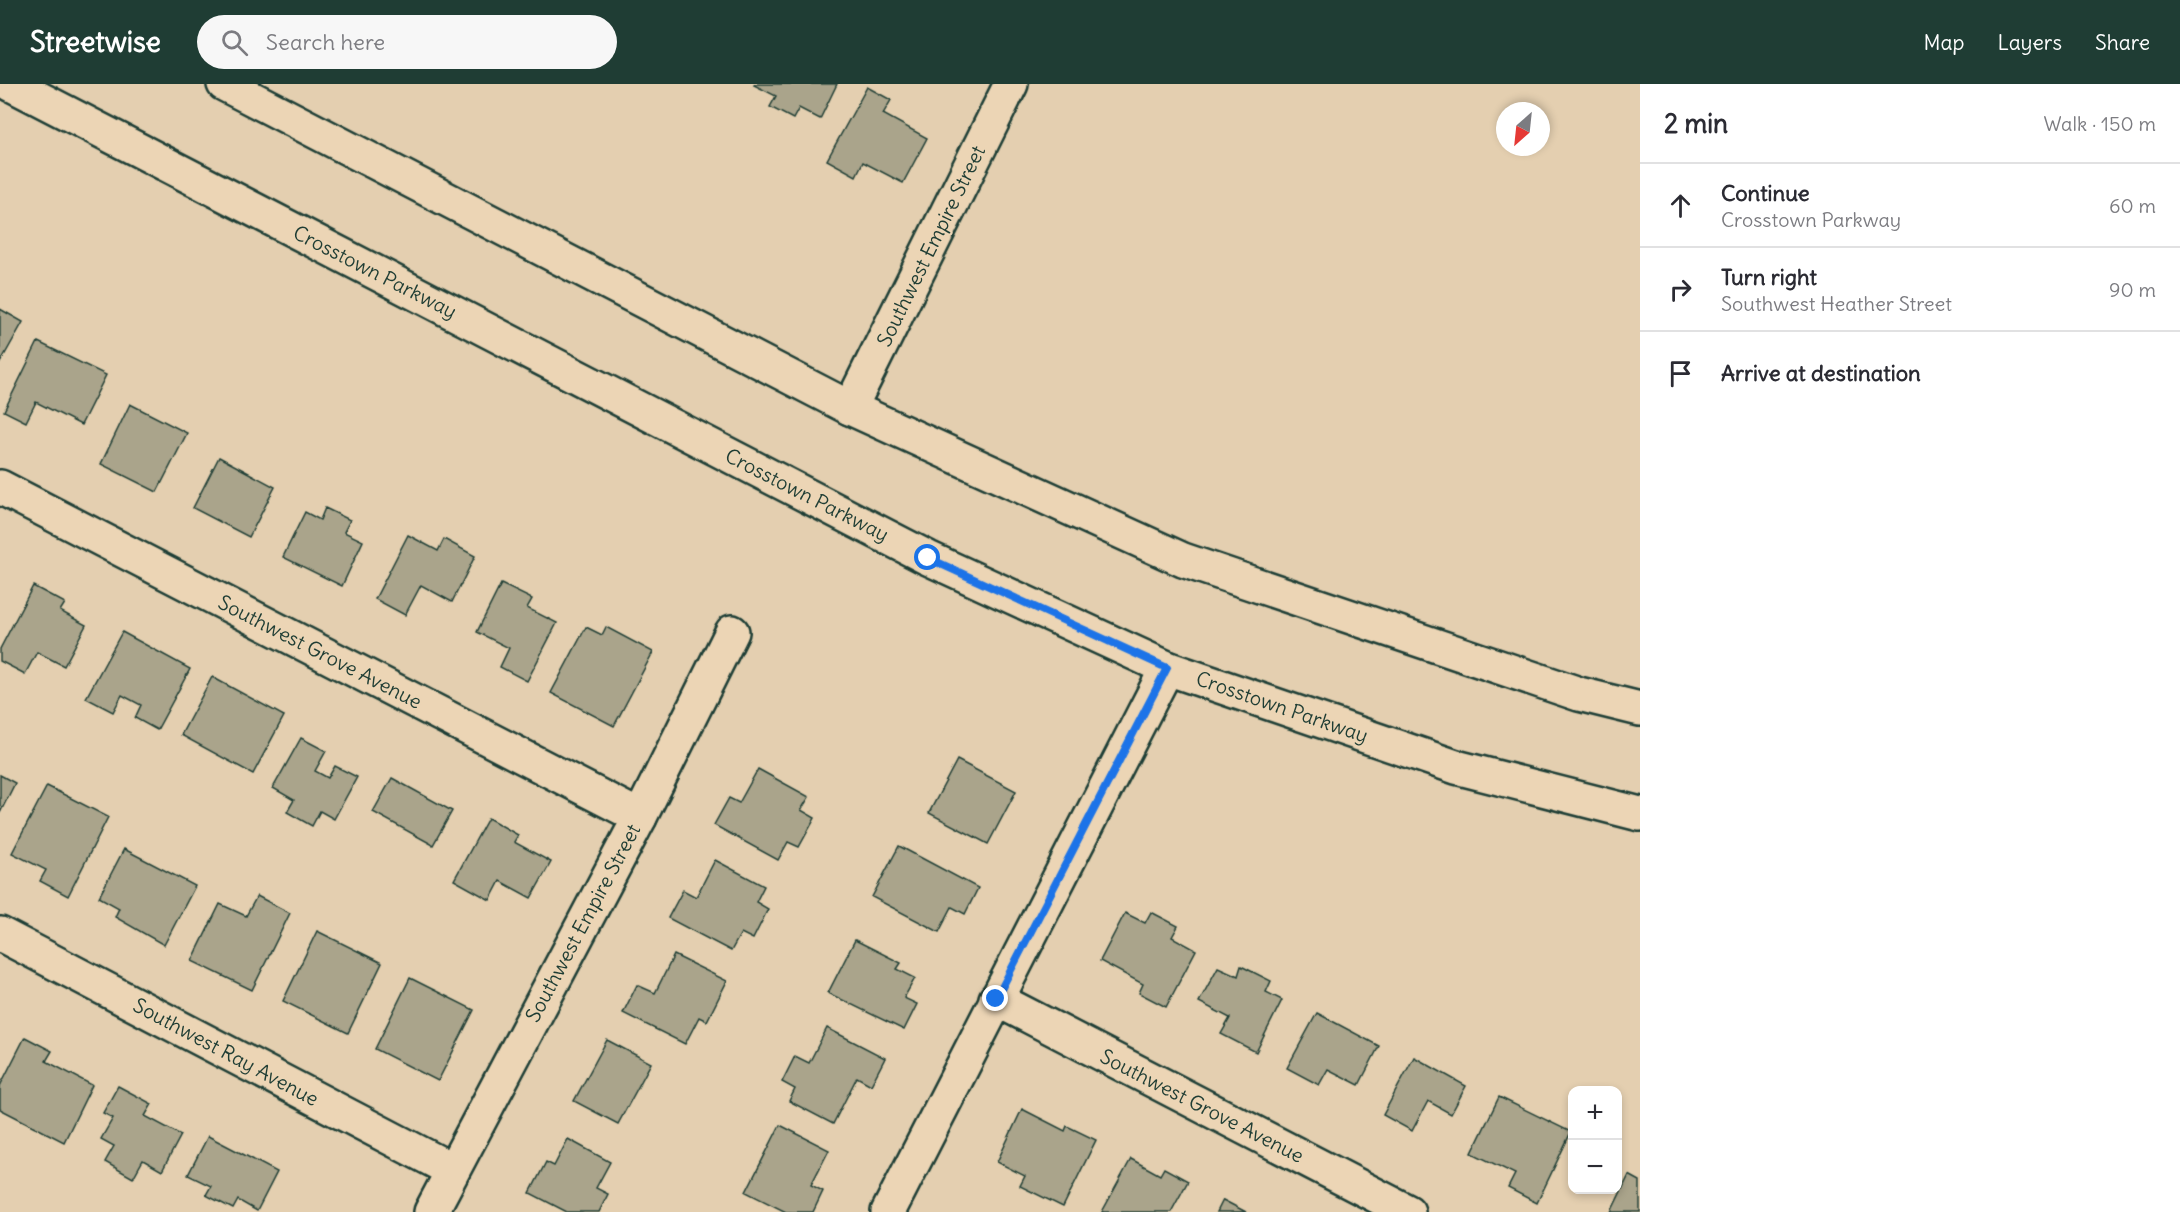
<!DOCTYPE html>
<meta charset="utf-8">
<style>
:root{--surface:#fff;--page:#f7f7f7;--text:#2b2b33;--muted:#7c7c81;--line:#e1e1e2;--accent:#1f3d34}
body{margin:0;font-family:Delius,sans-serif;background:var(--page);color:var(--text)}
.controls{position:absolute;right:18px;bottom:18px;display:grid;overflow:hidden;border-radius:12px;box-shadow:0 3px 9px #0003}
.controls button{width:54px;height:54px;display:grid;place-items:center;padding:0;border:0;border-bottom:2px solid var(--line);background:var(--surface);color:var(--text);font:30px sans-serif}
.compass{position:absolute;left:1496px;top:18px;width:54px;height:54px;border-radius:50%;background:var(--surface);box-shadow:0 3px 9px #0003;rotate:207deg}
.stop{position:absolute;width:18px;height:18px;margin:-14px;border:4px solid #1a73e8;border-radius:50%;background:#fff}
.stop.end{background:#1a73e8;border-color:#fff;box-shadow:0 2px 6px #0008}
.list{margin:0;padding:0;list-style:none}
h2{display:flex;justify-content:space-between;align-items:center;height:78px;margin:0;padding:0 24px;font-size:26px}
h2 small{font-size:20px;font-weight:400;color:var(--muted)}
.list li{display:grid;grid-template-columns:39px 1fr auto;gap:18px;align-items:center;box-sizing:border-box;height:84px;padding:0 24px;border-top:2px solid var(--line)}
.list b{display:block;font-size:22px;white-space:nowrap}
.list p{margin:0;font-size:20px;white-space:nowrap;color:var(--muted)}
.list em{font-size:20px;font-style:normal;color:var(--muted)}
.icon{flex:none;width:33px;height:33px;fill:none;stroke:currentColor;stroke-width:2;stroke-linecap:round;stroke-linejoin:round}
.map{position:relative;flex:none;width:1640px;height:1128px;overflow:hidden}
header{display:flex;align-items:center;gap:36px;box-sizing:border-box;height:84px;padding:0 30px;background:var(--accent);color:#fff}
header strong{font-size:28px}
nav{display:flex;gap:33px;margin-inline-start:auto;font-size:21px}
.search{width:420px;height:54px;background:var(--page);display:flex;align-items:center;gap:15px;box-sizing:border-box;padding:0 21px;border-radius:33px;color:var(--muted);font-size:22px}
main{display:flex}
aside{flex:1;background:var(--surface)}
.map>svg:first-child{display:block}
</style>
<header>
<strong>Streetwise</strong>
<div class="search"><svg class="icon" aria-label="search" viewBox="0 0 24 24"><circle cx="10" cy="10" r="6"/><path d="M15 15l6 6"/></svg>Search here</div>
<nav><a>Map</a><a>Layers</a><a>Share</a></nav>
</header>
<main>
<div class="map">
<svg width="1640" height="1128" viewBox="0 0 1640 1128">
<rect width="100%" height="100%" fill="#e4cfb0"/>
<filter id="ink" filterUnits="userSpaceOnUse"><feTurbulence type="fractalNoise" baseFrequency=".0167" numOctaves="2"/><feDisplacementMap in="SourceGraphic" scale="12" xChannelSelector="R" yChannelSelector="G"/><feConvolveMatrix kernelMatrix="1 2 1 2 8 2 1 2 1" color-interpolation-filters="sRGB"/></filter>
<g filter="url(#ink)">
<g fill="#aaa48b" stroke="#1f3d34" stroke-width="1.5">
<polygon points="755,0 837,0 820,35 799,24 793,35 770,23 776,12 754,1"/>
<polygon points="867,3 891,16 883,30 927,54 903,99 863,78 856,92 827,76"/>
<polygon points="0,225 23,238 0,279"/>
<polygon points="38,258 106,291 81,341 36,318 26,338 4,327"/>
<polygon points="130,320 187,349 157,408 101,380"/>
<polygon points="219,373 275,403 249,453 193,424"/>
<polygon points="325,424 350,436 344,448 363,457 342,502 283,473 305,428 320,436"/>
<polygon points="408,451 438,467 444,455 475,472 452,518 421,501 405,531 375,515"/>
<polygon points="501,500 532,515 527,524 557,539 527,597 500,583 509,564 477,548"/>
<polygon points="33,502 65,519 60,527 86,541 64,582 37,568 25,590 0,577 0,565"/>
<polygon points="586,543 602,551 606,543 653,568 614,642 551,609"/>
<polygon points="122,548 190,585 157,646 135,634 141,621 122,611 113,628 86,614"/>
<polygon points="212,593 284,632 253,690 181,651"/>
<polygon points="301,654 326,667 315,687 328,694 335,682 357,693 334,735 320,727 312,742 287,728 294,716 273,704"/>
<polygon points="957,676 1016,707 988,760 929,729"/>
<polygon points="758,685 809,713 801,726 815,734 799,763 788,758 778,776 714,741 729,714 739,719"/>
<polygon points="0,691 15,699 0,729"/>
<polygon points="392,694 452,727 433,761 373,728"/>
<polygon points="47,702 108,733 68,812 40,797 46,786 12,769"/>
<polygon points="488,734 518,751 514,758 551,778 531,814 500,797 490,816 454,796"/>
<polygon points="899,762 978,804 965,830 952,823 939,848 872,813"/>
<polygon points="124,765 195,802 164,861 115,833 119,824 99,813"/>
<polygon points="715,776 764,802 756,818 768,825 753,855 741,849 731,867 668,834 683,806 696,813"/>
<polygon points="257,812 290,829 252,906 192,877 220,820 246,832"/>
<polygon points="1151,828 1178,842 1172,853 1196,866 1166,923 1139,909 1143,900 1100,877 1125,829 1145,839"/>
<polygon points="317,847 382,879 348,949 283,917"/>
<polygon points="855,856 901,879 897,885 915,894 904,914 917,920 904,946 828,909"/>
<polygon points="674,871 727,897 707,937 699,933 685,960 623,929 637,901 655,909"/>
<polygon points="1241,882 1271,897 1266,908 1282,916 1256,968 1221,950 1230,934 1199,918 1218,883 1238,892"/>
<polygon points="410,894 474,926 438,997 375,965"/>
<polygon points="1317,929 1379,962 1359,1001 1328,985 1319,1001 1287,984"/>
<polygon points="827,944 885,974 871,1001 857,993 833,1040 789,1017 795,1005 782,998 795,972 809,979"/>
<polygon points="25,953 52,967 46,977 92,1001 64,1058 0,1025 0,1002"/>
<polygon points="607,956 651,979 618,1040 574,1017"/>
<polygon points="1414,973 1466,1002 1451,1030 1428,1017 1412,1047 1383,1031"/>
<polygon points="118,1002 152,1020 145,1032 181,1051 162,1087 143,1076 133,1094 105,1078 114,1062 101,1055 113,1034 103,1029"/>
<polygon points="1499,1013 1571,1048 1537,1119 1508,1104 1515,1090 1472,1069"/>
<polygon points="1022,1025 1065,1047 1067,1042 1096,1056 1063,1123 1020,1102 1025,1092 997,1078"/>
<polygon points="780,1041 829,1066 811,1101 823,1107 813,1128 786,1128 746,1108"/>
<polygon points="208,1052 277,1088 257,1127 238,1116 233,1125 206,1111 211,1102 188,1091"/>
<polygon points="568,1055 610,1078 596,1104 608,1110 599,1128 567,1128 530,1109 546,1078 554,1082"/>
<polygon points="1131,1075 1160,1091 1164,1084 1188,1097 1171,1128 1102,1128"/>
<polygon points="1629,1091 1640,1097 1640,1128 1611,1128"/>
<polygon points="1223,1116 1246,1128 1217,1128"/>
</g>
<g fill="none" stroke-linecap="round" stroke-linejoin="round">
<g stroke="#1f3d34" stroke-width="38">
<g id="street">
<polyline points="850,324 1011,0"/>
<polyline points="0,403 640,733"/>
<polyline points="0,850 452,1086"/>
<polyline points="996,915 1408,1128"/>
<polyline points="431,1128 640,733 732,548"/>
<polyline points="888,1128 1167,584"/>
</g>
</g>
<g stroke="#1f3d34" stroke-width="38">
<g id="secondary">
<polyline points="11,0 928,474 1167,584 1456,683 1640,730"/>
<polyline points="224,0 850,324 1183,476 1579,610 1640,625"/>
</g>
</g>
<use href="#street" stroke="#ecd5b5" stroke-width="33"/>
<use href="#secondary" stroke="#ecd5b5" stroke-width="33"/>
</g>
</g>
<g fill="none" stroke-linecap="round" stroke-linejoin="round" filter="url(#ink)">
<polyline stroke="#1a73e8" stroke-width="8" points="928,474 1167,584 996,915"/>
</g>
<g text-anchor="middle" stroke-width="4.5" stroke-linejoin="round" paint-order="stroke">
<g font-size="20" fill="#1f3d34" stroke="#ecd5b5">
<text transform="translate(931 162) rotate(-64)" y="7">Southwest Empire Street</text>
<text transform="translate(375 188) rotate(27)" y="7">Crosstown Parkway</text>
<text transform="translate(807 411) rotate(27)" y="7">Crosstown Parkway</text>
<text transform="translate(320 568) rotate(27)" y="7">Southwest Grove Avenue</text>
<text transform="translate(1282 623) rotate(19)" y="7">Crosstown Parkway</text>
<text transform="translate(583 839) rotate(-62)" y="7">Southwest Empire Street</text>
<text transform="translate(226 968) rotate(28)" y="7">Southwest Ray Avenue</text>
<text transform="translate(1202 1022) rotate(27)" y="7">Southwest Grove Avenue</text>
</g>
</g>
</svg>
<div class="controls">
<button>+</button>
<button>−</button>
</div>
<svg class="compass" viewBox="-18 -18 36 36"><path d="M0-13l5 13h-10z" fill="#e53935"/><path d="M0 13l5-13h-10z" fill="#7c7c81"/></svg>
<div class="stop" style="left:928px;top:474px"></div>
<div class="stop end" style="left:996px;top:915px"></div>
</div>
<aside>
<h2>2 min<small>Walk · 150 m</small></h2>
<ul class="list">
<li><svg class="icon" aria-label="ahead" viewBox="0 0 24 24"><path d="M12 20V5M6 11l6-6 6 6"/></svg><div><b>Continue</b><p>Crosstown Parkway</p></div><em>60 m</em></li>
<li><svg class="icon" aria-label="right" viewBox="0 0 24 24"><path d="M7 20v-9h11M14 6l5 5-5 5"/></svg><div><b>Turn right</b><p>Southwest Heather Street</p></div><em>90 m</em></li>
<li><svg class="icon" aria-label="arrive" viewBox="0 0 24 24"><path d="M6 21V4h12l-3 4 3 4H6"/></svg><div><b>Arrive at destination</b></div></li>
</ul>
</aside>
</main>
